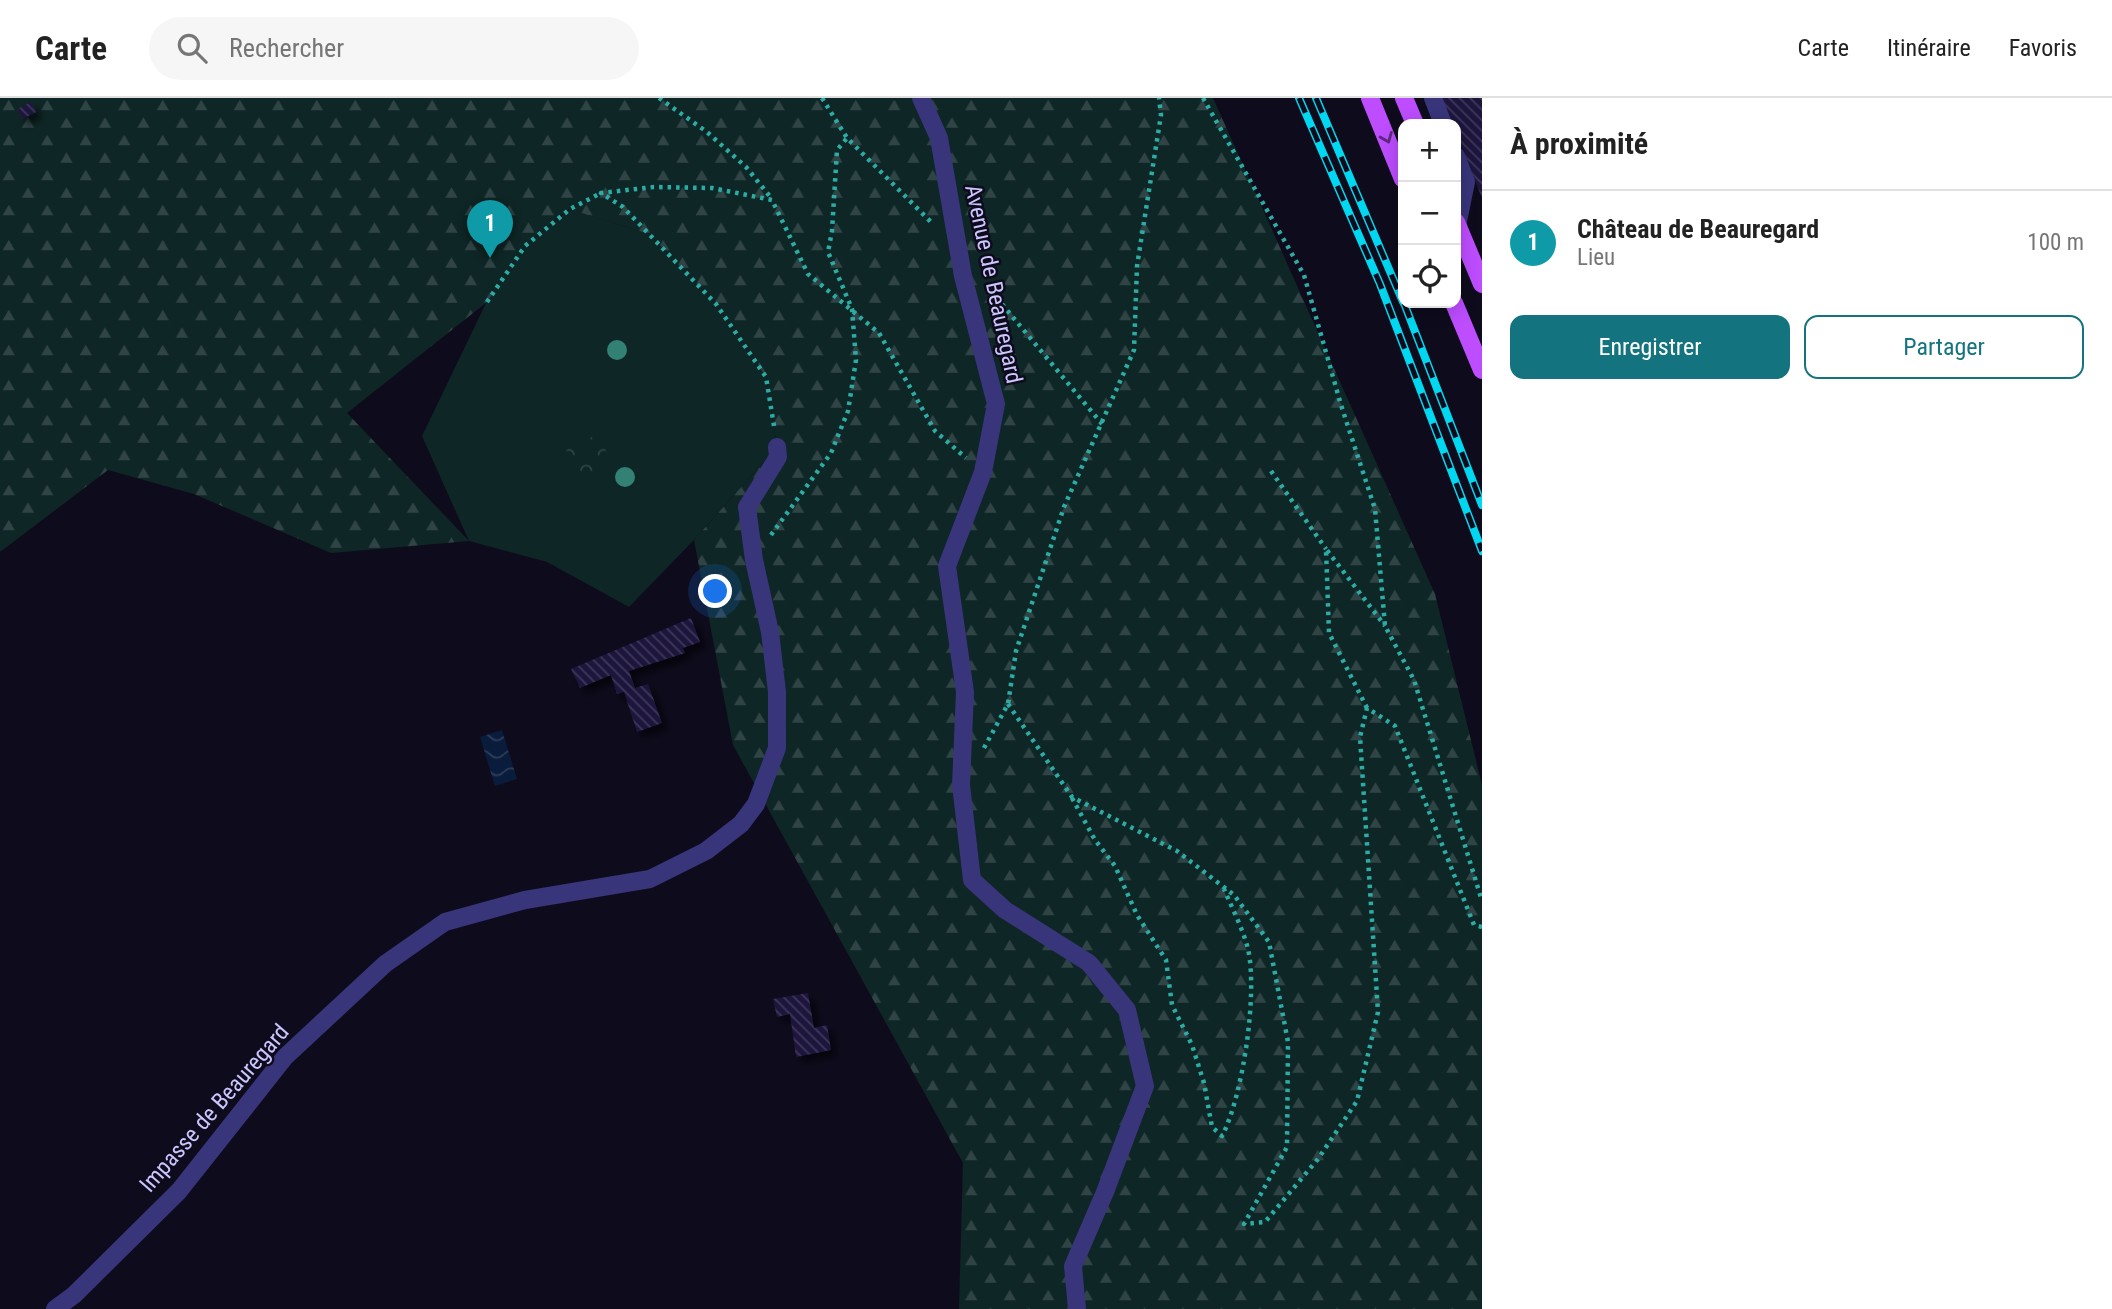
<!DOCTYPE html>
<html lang="fr">
<meta charset="utf-8">
<style>
:root{--surface:#fff;--page:#f6f6f6;--text:#222;--muted:#767676;--line:#e0e0e0;--accent:#13747f}
body{margin:0;font-family:"Roboto Condensed",sans-serif;background:var(--page);color:var(--text)}
.controls{position:absolute;right:21px;top:21px;display:grid;overflow:hidden;border-radius:14px;box-shadow:0 4px 18px #0003}
.controls button{width:63px;height:63px;display:grid;place-items:center;padding:0;border:0;border-bottom:2px solid var(--line);background:var(--surface);color:var(--text);font:35px sans-serif}
.you{position:absolute;left:716px;top:494px;width:24px;height:24px;margin:-18px;border:5px solid #fff;border-radius:50%;background:#1a73e8;box-shadow:0 0 0 10px #1a73e833}
.badge{display:grid;place-items:center;width:46px;height:46px;border-radius:50%;background:var(--accent);color:#fff;font-size:23px;font-weight:700}
.pin{position:absolute;translate:-50% -58px;filter:drop-shadow(0 2px 4px #0008)}
.pin::after{content:'';position:absolute;top:37px;width:24px;height:21px;background:inherit;clip-path:polygon(0 0,100% 0,50% 100%)}
.list{margin:0;padding:0;list-style:none}
h2{display:flex;justify-content:space-between;align-items:center;height:91px;margin:0;padding:0 28px;font-size:30px}
h2 small{font-size:23px;font-weight:400;color:var(--muted)}
.list li{display:grid;grid-template-columns:46px 1fr auto;gap:21px;align-items:center;box-sizing:border-box;height:105px;padding:0 28px;border-top:2px solid var(--line)}
.list b{display:block;font-size:26px;white-space:nowrap}
.list p{margin:0;font-size:23px;white-space:nowrap;color:var(--muted)}
.list em{font-size:23px;font-style:normal;color:var(--muted)}
.actions{display:flex;gap:14px;padding:21px 28px}
.actions a{flex:1;padding:16px 0;border:2px solid var(--accent);border-radius:14px;text-align:center;font-size:24px;color:var(--accent)}
.actions .main{background:var(--accent);color:#fff}
.icon{flex:none;width:38px;height:38px;fill:none;stroke:currentColor;stroke-width:2;stroke-linecap:round;stroke-linejoin:round}
.map{position:relative;flex:none;width:1482px;height:1211px;overflow:hidden}
header{display:flex;align-items:center;gap:42px;box-sizing:border-box;height:98px;padding:0 35px;background:var(--surface);border-bottom:2px solid var(--line)}
header strong{font-size:33px}
nav{display:flex;gap:38px;margin-inline-start:auto;font-size:24px}
.search{width:490px;height:63px;background:var(--page);display:flex;align-items:center;gap:18px;box-sizing:border-box;padding:0 24px;border-radius:38px;color:var(--muted);font-size:26px}
main{display:flex}
aside{flex:1;background:var(--surface)}
.map>svg:first-child{display:block}
</style>
<header>
<strong>Carte</strong>
<div class="search"><svg class="icon" aria-label="search" viewBox="0 0 24 24"><circle cx="10" cy="10" r="6"/><path d="M15 15l6 6"/></svg>Rechercher</div>
<nav><a>Carte</a><a>Itinéraire</a><a>Favoris</a></nav>
</header>
<main>
<div class="map">
<svg width="1482" height="1211" viewBox="0 0 1482 1211">
<defs>
<pattern id="forest-firs" width="22" height="20" patternUnits="userSpaceOnUse" patternTransform="scale(1.75)"><rect width="22" height="20" fill="#0e2625"/><path d="M5 1l3.5 6h-7zM16 11l3.5 6h-7z" fill="#304446"/></pattern>
<pattern id="park-crowns" width="20" height="18" patternUnits="userSpaceOnUse" patternTransform="scale(1.75)"><rect width="20" height="18" fill="#0e2625"/><path d="M2 6a3 3 0 1 1 6 0M12 15a3 3 0 1 1 6 0" fill="none" stroke="#304446"/></pattern>
<pattern id="water-waves" width="16" height="10" patternUnits="userSpaceOnUse" patternTransform="scale(1.75)"><rect width="16" height="10" fill="#0a1c3c"/><path d="M0 5q4-4 8 0t8 0" fill="none" stroke="#2c3c59"/></pattern>
<pattern id="building-back-hatch" width="6" height="6" patternUnits="userSpaceOnUse" patternTransform="scale(1.75)"><rect width="6" height="6" fill="#1f173d"/><path d="M-1 5l2 2M0 0l6 6M5-1l2 2" fill="none" stroke="#3e375a"/></pattern>
<filter id="shadow"><feDropShadow dx="6" dy="6" stdDeviation="3.5" flood-color="#0009"/></filter>
</defs>
<rect width="100%" height="100%" fill="#0e0b1c"/>
<polygon fill="#0e2625" points="570,111 649,136 716,206 766,279 777,349 694,442 629,509 547,464 469,443 422,338 487,203 525,148"/>
<polygon fill="url(#forest-firs)" points="0,0 1213,0 1435,496 1482,687 1482,1211 959,1211 963,1065 733,647 694,442 777,349 766,279 716,206 649,136 569,111 525,148 487,204 347,315 469,443 331,455 194,396 108,372 0,454"/>
<polygon fill="url(#park-crowns)" points="598,336 612,365 581,381 566,352"/>
<polygon fill="url(#water-waves)" points="502,632 517,681 495,688 480,639"/>
<g fill="url(#building-back-hatch)" filter="url(#shadow)">
<polygon points="1441,0 1482,0 1482,100 1456,35 1456,26 1452,26"/>
<polygon points="31,4 36,14 22,21 17,11"/>
<polygon points="691,520 700,544 683,550 685,555 629,573 635,590 648,586 662,625 637,634 624,594 617,596 611,577 580,590 571,571"/>
<polygon points="808,895 814,930 827,927 831,952 796,959 790,916 777,919 773,901"/>
</g>
<g fill="none" stroke-linecap="round" stroke-linejoin="round">
<g stroke="#2bada6" stroke-width="4.5" stroke-dasharray="3.5 5" stroke-linecap="butt">
<polyline points="659,0 707,34 746,69 772,101"/>
<polyline points="822,0 847,40 932,125"/>
<polyline points="1203,0 1304,177 1341,307 1375,411 1385,528 1414,582 1482,803"/>
<polyline points="991,193 1102,326"/>
<polyline points="487,204 525,148 570,111 601,95"/>
<polyline points="774,328 766,279 716,206 623,109 601,95 654,89 712,90 772,102 808,176 879,235 935,333 966,360"/>
<polyline points="1271,373 1326,451"/>
<polyline points="771,437 831,355 848,313 856,262 852,211 828,154 832,133 837,52 847,40"/>
<polyline points="1008,606 1072,699 1177,753 1234,797 1269,844 1288,944 1287,1049 1244,1126 1265,1124 1318,1061 1357,1003 1378,914 1360,639 1367,610 1395,628 1474,827 1482,829"/>
<polyline points="1367,610 1329,535 1326,451 1385,528"/>
<polyline points="984,650 1008,606 1016,553 1064,409 1134,252 1137,168 1161,17 1159,0"/>
<path d="M 1072,700 L 1095,742 L 1115,768 L 1137,817 L 1166,862 L 1172,907 L 1192,947 L 1204,985 L 1212,1029 L 1222,1038 C 1243,998 1258,895 1248,851 C 1243,831 1232,810 1224,791"/>
</g>
<g stroke="#38357b" stroke-width="18">
<polyline points="921,0 939,40 963,178 996,306 983,374 947,468 965,594 961,687 972,782 1005,812 1089,865 1127,912 1145,988 1105,1094 1073,1168 1077,1211"/>
<polyline points="1433,0 1443,26"/>
<polyline points="1456,58 1466,84 1457,128"/>
<polyline points="55,1211 74,1197 179,1093 285,959 385,866 445,824 525,802 650,781 706,753 741,726 756,706 777,650 777,594 770,534 754,462 747,409 778,359 777,349"/>
</g>
<g stroke="#bd4dff" stroke-width="18">
<polyline points="1370,0 1403,81"/>
<polyline points="1404,0 1415,26"/>
<polyline points="1456,124 1482,186"/>
<polyline points="1454,205 1482,272"/>
</g>
<g stroke="#00d8f1" stroke-width="8">
<g id="rail">
<polyline points="1299,0 1380,186 1482,453"/>
<polyline points="1316,0 1403,204"/>
<polyline points="1404,205 1482,407"/>
</g>
</g>
<use href="#rail" stroke="#0e0b1c" stroke-width="5" stroke-dasharray="16" stroke-linecap="butt"/>
</g>
<g fill="#338074">
<circle cx="617" cy="252" r="10"/>
<circle cx="625" cy="379" r="10"/>
</g>
<defs><path id="oneway-chevron" d="M-2-3.5L2.5 0L-2 3.5" fill="none" stroke-width="1.6" stroke-linecap="round" stroke-linejoin="round" transform="scale(1.75)"/></defs>
<use stroke="#5d2982" href="#oneway-chevron" transform="translate(1387 40) rotate(68)"/>
<g text-anchor="middle" stroke-width="5" stroke-linejoin="round" paint-order="stroke">
<g font-size="23" fill="#ccc6ff" stroke="#0e0b1c">
<text transform="translate(994 186) rotate(78)" y="8">Avenue de Beauregard</text>
<text transform="translate(214 1010) rotate(-49)" y="8">Impasse de Beauregard</text>
</g>
</g>
</svg>
<div class="controls">
<button>+</button>
<button>−</button>
<button><svg class="icon" aria-label="locate" viewBox="0 0 24 24"><circle cx="12" cy="12" r="6"/><path d="M12 2v4M12 18v4M2 12h4M18 12h4"/></svg></button>
</div>
<div class="you"></div>
<div class="pin badge" style="left:490px;top:160px;background:#0f9aa8">1</div>
</div>
<aside>
<h2>À proximité<small></small></h2>
<ul class="list">
<li><span class="badge" style="background:#0f9aa8">1</span><div><b>Château de Beauregard</b><p>Lieu</p></div><em>100 m</em></li>
</ul>
<div class="actions"><a class="main">Enregistrer</a><a>Partager</a></div>
</aside>
</main>
